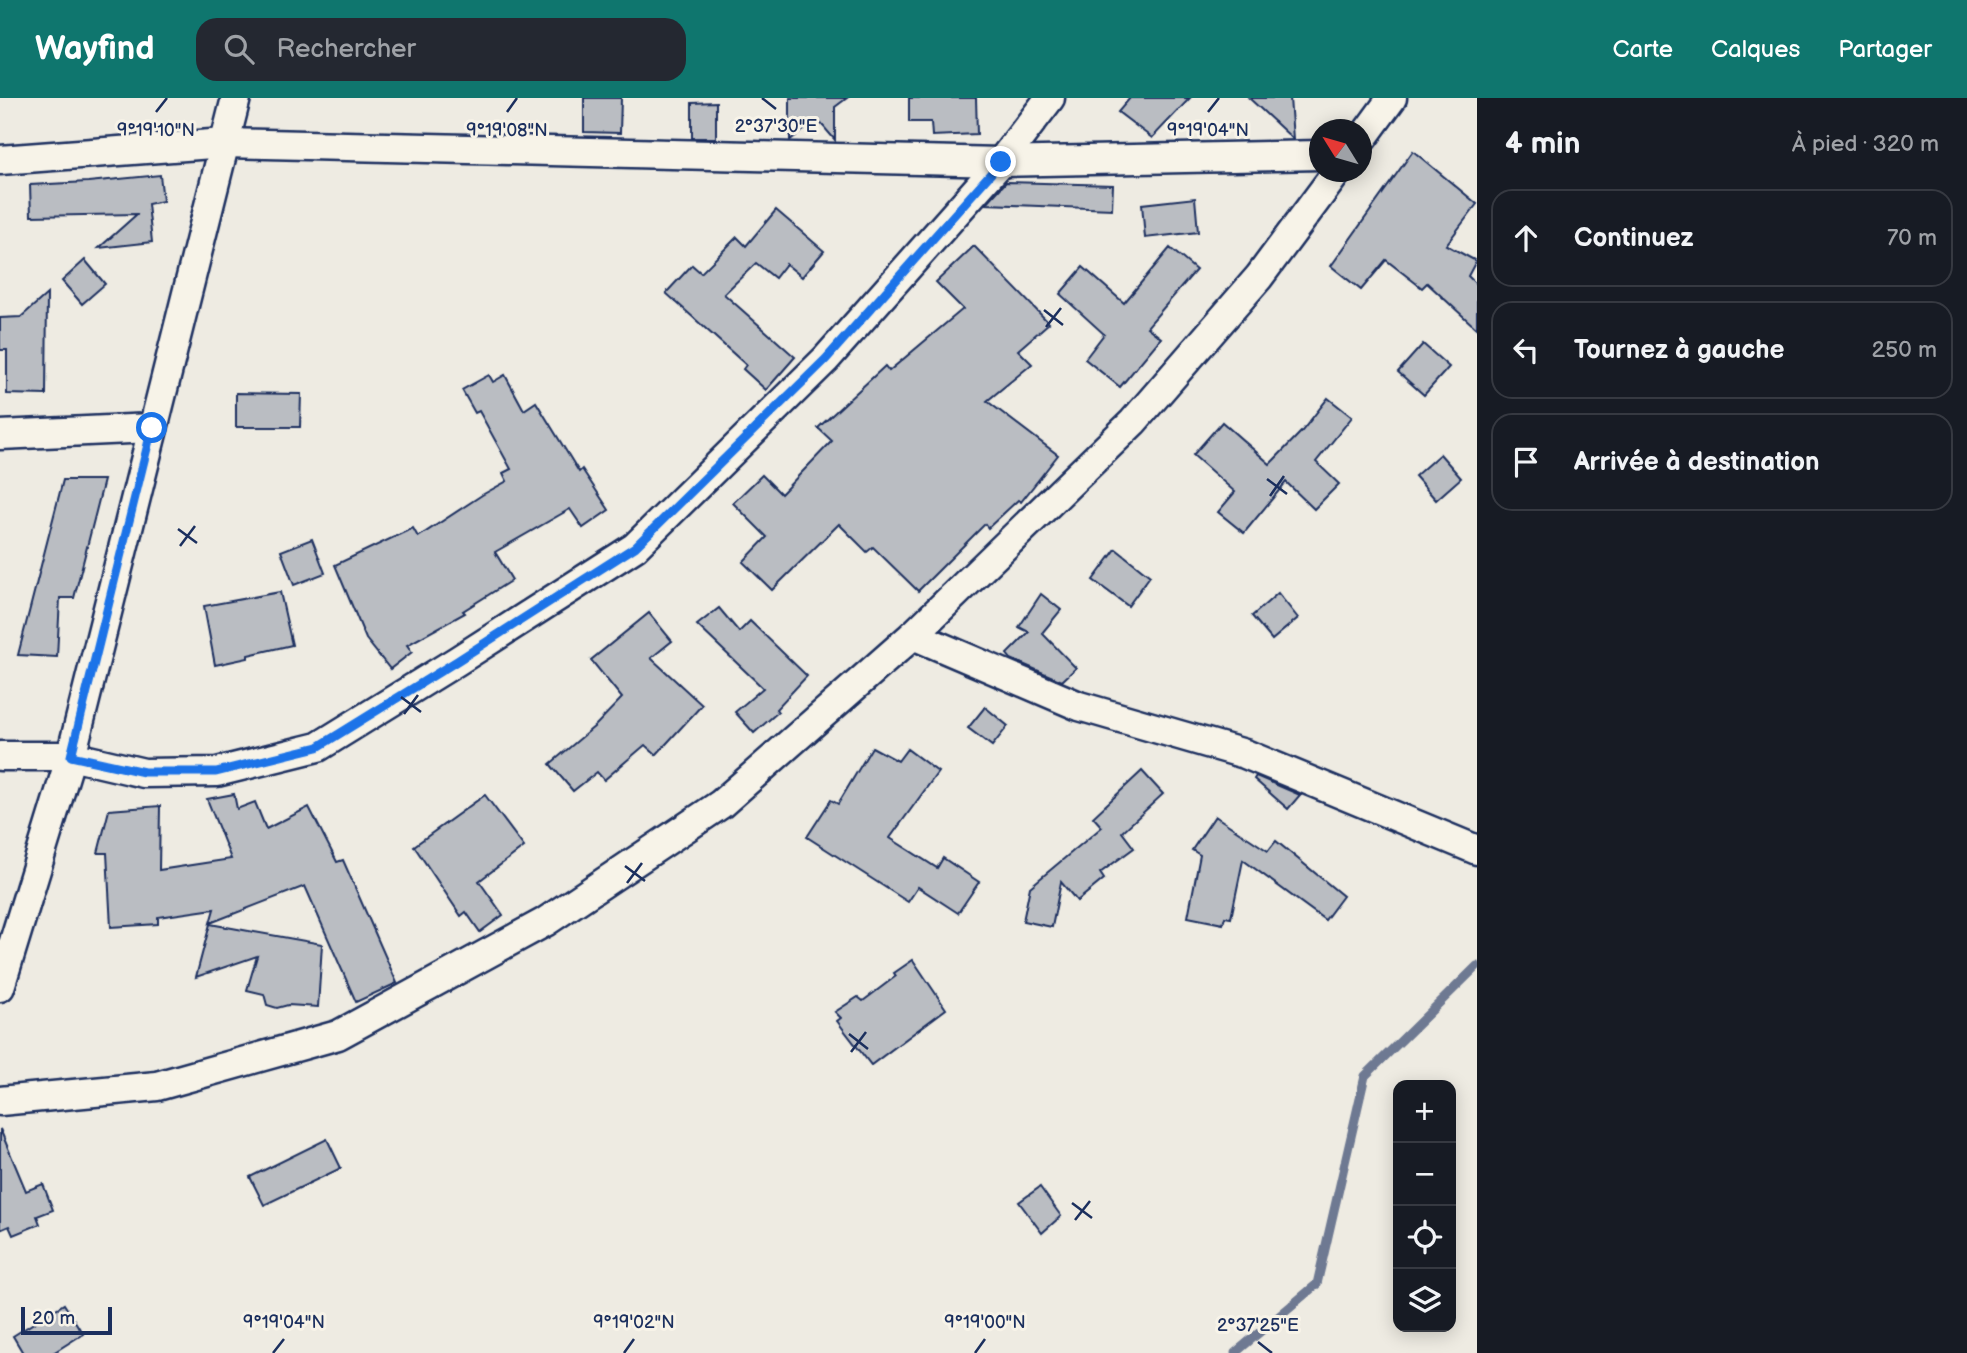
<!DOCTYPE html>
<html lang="fr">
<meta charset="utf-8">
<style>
:root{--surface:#171b24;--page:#242831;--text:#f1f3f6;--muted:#9ea1a6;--line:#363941;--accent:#0f766e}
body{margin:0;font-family:"Balsamiq Sans",sans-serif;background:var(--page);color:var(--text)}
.controls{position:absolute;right:21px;bottom:21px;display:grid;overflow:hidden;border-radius:14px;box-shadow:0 4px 18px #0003}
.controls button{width:63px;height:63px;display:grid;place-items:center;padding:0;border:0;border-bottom:2px solid var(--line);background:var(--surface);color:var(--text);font:35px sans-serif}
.compass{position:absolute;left:1309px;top:21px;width:63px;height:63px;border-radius:50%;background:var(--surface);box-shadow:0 4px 18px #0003;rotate:307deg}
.scale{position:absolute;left:21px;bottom:18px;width:91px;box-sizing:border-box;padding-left:7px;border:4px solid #1b2f5e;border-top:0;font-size:19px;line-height:24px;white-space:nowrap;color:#1b2f5e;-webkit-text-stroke:5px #f7f3e8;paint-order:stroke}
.stop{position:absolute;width:21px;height:21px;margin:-16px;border:5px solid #1a73e8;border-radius:50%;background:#fff}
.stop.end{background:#1a73e8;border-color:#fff;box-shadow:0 2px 7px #0008}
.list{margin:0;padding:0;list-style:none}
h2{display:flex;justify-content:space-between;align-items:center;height:91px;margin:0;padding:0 28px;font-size:30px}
h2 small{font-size:23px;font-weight:400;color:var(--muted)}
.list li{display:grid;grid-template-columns:46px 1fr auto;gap:21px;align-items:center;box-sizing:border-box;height:98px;margin:0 14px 14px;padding:0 14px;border:2px solid var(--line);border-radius:21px}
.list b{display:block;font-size:26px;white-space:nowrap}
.list em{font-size:23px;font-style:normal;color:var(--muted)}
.icon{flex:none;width:38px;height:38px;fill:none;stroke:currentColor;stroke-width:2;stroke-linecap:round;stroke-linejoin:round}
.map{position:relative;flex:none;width:1477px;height:1255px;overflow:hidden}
header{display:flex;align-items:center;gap:42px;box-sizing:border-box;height:98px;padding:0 35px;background:var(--accent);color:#fff}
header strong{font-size:33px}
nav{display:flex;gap:38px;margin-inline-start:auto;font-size:24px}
.search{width:490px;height:63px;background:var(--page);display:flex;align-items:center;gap:18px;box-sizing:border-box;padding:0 24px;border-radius:21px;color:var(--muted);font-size:26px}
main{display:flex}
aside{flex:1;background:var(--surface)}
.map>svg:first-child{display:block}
</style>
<header>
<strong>Wayfind</strong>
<div class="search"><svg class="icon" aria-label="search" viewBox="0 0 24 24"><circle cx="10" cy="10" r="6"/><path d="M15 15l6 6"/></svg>Rechercher</div>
<nav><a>Carte</a><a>Calques</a><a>Partager</a></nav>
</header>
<main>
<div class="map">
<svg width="1477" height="1255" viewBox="0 0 1477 1255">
<rect width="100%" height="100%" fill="#eeebe2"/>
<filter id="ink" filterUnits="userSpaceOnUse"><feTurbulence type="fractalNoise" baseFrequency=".0143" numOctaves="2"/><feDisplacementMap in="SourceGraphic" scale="14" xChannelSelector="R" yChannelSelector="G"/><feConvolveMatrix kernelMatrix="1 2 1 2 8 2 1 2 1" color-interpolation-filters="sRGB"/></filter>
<g filter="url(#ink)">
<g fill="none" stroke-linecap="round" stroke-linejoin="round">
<polyline stroke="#6e7992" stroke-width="9" points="1235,1255 1317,1186 1365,978 1477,868"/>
</g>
<g fill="#babdc2" stroke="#1b2f5e" stroke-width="2">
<polygon points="584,0 621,0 620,35 584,34"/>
<polygon points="790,0 847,0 835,9 835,42 818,22 790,42"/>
<polygon points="909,0 976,0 977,36 932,38 931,24 909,24"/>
<polygon points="1130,0 1190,0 1152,40 1118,14"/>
<polygon points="1249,0 1290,0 1293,41"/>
<polygon points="716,4 716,40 692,40 692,5"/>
<polygon points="1413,53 1477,106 1446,147 1476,163 1468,178 1477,187 1477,231 1427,185 1422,190 1386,162 1361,192 1331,168"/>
<polygon points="160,77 163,103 148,106 152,144 99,150 137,116 31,118 30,87 88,84"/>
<polygon points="1006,84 1113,87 1112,111 986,106"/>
<polygon points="1195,100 1198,134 1145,140 1142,106"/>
<polygon points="776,112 824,153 802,179 786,166 775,180 756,165 724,196 795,259 766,292 743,271 746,267 666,195 692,167 701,175 737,139 746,148"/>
<polygon points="974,148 1049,225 1018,252 1032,266 987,303 1058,357 1021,404 1018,402 988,430 985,426 918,493 873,449 867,454 839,426 772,492 743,464 767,439 733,405 762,377 781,396 832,343 818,330 885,268 889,273 963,211 936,184"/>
<polygon points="1170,150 1196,172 1147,229 1161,240 1120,289 1085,261 1104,236 1060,196 1083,169 1124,205"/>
<polygon points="85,162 105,186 82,206 62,183"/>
<polygon points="47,196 46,297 7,296 7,252 0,252 0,220 21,219"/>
<polygon points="1423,246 1449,269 1424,297 1398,274"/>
<polygon points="489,277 493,284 505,277 524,312 536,304 579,374 582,371 609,412 583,430 570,411 495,454 512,482 463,513 465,515 407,547 412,554 390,571 366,541 335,467 413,430 418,439 482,397 507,383 503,375 511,371 479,313 475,315 462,292"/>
<polygon points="236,295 301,296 300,329 236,329"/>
<polygon points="1328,300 1352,319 1316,364 1339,386 1314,411 1286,384 1244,435 1218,414 1235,394 1193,357 1222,324 1270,366 1302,333"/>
<polygon points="1440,356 1461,380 1436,402 1415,378"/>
<polygon points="63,382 104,382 74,500 60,500 57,559 18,557"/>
<polygon points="312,441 325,475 294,487 281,453"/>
<polygon points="1116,451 1150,478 1128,508 1093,482"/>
<polygon points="280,494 292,547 248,557 248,560 215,567 204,508"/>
<polygon points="1278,495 1298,520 1272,542 1252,518"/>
<polygon points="1041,496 1061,512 1042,535 1076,570 1062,583 1011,561 1007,556 1029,534 1019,529"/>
<polygon points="719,510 739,534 750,523 807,578 776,611 778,614 754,635 735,614 763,590 697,527"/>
<polygon points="649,515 672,543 651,560 702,607 656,657 645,647 604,682 597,674 573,693 550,666 595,628 622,600 591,562"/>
<polygon points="985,609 1008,628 992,648 968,630"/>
<polygon points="872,649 898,663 907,651 938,674 890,740 937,770 943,760 979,784 958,815 918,789 908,804 807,739 831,702 838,706"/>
<polygon points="1142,673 1163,696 1122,734 1134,750 1100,775 1104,781 1077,803 1061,784 1052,829 1023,823 1030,789 1102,729 1093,719"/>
<polygon points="1256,678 1300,697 1288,711 1254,681"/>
<polygon points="234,696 237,711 255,704 266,731 309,709 337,764 343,762 397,885 356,904 305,788 210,825 214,811 158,819 158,826 111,829 107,755 98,755 109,712 160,708 159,772 231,761 207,701"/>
<polygon points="485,697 524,749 479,783 503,817 480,834 466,814 461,818 414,748"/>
<polygon points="1215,718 1268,753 1276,743 1343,798 1325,822 1243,762 1231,820 1225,819 1223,826 1188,819 1200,757 1192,752"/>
<polygon points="210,826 322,846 318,909 288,907 277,910 267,907 264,896 247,892 257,858 196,879"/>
<polygon points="913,862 946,911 871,967 837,923 841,920 835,914 858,899 863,903 896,878 894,875"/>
<polygon points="0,1031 26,1093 43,1086 53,1112 37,1118 40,1126 13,1137 9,1128 0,1132"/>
<polygon points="327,1041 341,1070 264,1107 250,1079"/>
<polygon points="1040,1089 1061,1118 1042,1135 1019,1104"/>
<polygon points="64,1206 83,1236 53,1255 23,1255 13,1238"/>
</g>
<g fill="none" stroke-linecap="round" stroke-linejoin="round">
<g stroke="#1b2f5e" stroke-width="33">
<g id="minor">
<polyline points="1362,41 1392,0"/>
<polyline points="0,62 225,45 1001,64 1320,57"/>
<polyline points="0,337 152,330"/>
<polyline points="913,537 1079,608 1245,656 1477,752"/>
<polyline points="0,658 71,658 144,675 217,674 318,649 457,563 635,449 826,261 1001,64 1050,0"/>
<polyline points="0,889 71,658 236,0"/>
<polyline points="0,1003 157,988 338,937 545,824 721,706 913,537 1133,324 1259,179 1337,74"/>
</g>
</g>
<use href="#minor" stroke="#f7f3e8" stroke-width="28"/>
</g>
</g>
<g fill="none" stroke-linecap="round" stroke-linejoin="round" filter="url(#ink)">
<polyline stroke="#1a73e8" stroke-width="9" points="152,330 71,658 144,674 216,674 318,649 457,563 635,449 826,261 1001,64"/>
</g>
<path fill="none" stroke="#1b2f5e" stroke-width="2.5" d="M 762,0 L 776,11M 156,14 L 167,0M 507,14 L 517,0M 1208,14 L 1219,0M 1044,212 L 1063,227M 1046,229 L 1061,210M 1267,381 L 1287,396M 1270,398 L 1284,378M 178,431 L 197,445M 180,448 L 195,428M 401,599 L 421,614M 404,616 L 418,597M 625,768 L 645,783M 627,785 L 642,765M 849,936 L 868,951M 851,954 L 866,934M 1072,1105 L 1092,1120M 1075,1122 L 1090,1103M 1258,1244 L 1272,1255M 273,1255 L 284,1241M 624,1255 L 634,1241M 975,1255 L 985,1241"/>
<g font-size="18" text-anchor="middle" fill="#1b2f5e" stroke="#f7f3e8" stroke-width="6" stroke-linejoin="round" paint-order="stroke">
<text x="776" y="34">2°37'30"E</text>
<text x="156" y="38">9°19'10"N</text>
<text x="507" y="38">9°19'08"N</text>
<text x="1208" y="38">9°19'04"N</text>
<text x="284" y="1230">9°19'04"N</text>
<text x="634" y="1230">9°19'02"N</text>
<text x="985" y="1230">9°19'00"N</text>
<text x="1258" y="1233">2°37'25"E</text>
</g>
</svg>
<div class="controls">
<button>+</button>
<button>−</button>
<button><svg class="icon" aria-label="locate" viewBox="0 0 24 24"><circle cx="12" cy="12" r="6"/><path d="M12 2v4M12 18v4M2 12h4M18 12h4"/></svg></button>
<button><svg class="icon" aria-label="layers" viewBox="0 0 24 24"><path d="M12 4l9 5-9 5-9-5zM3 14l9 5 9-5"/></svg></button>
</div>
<svg class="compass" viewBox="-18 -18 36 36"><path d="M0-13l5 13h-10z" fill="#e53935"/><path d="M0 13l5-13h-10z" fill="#9ea1a6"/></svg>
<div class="scale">20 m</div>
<div class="stop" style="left:152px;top:330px"></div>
<div class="stop end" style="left:1001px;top:64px"></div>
</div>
<aside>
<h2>4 min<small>À pied · 320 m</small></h2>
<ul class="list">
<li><svg class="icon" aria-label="ahead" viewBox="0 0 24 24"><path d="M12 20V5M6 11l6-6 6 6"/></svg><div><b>Continuez</b></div><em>70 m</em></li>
<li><svg class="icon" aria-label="left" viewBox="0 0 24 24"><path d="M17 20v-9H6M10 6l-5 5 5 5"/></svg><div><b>Tournez à gauche</b></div><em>250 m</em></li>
<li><svg class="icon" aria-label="arrive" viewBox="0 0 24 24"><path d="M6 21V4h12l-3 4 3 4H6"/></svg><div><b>Arrivée à destination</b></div></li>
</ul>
</aside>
</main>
